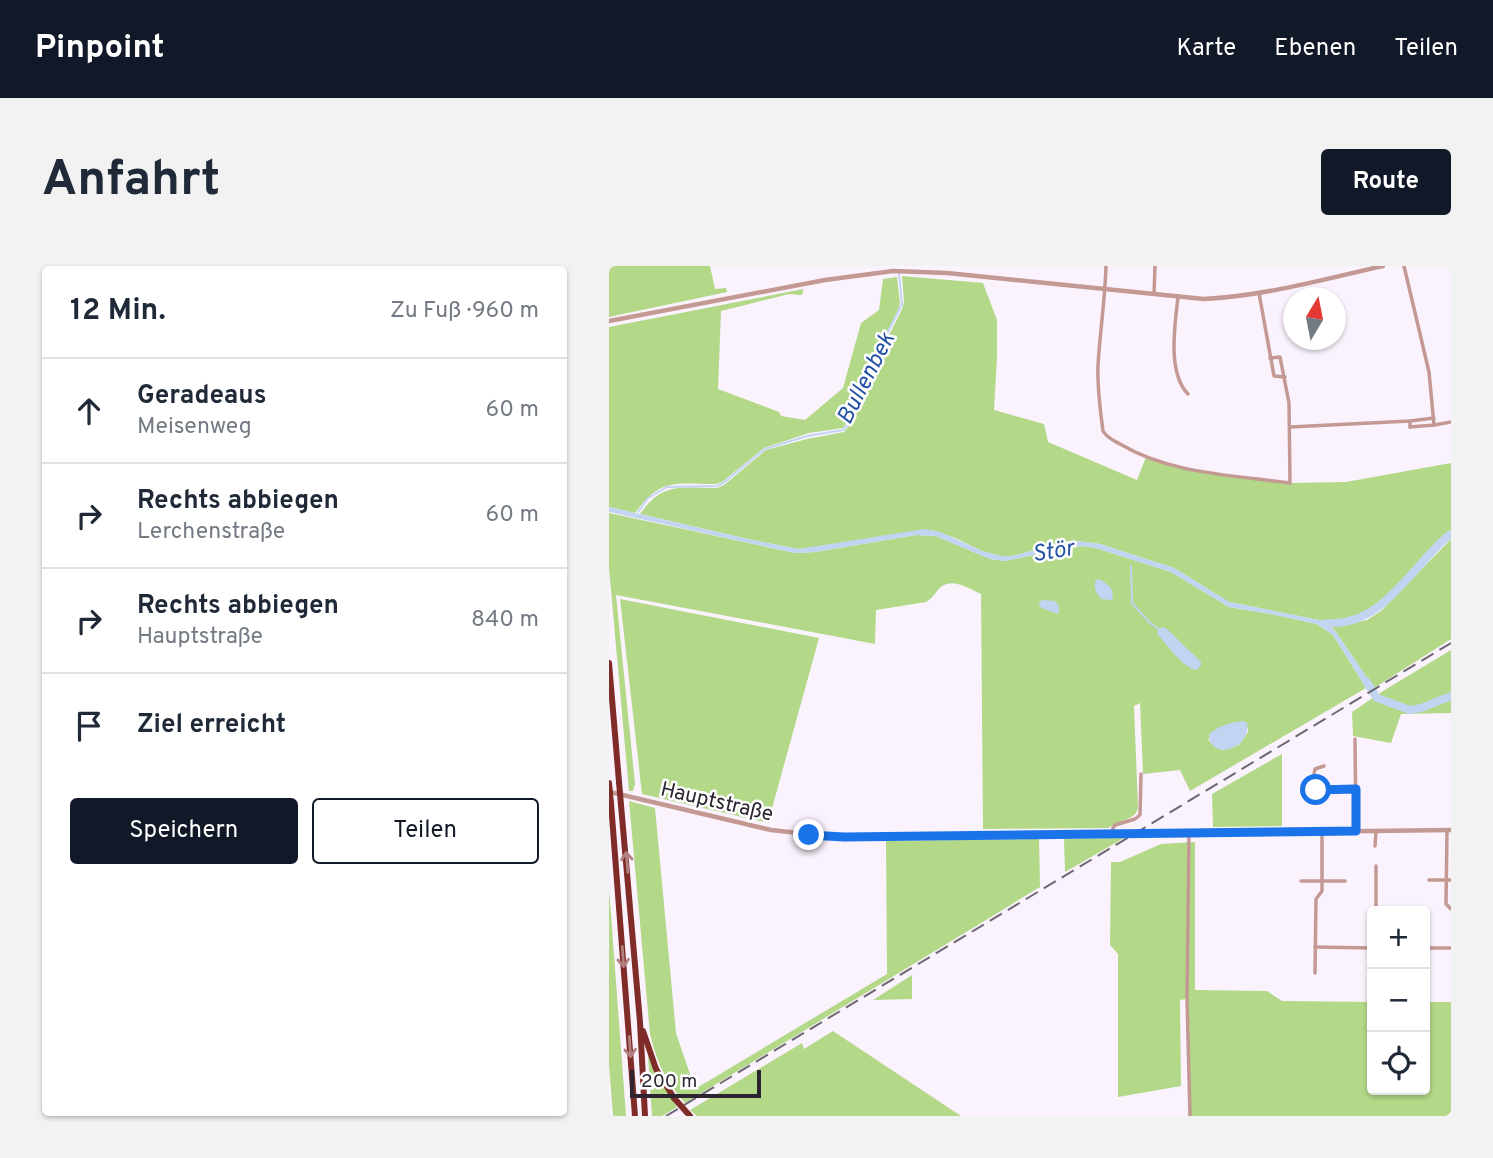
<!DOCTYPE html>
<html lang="de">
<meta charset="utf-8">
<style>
:root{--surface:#fff;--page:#f2f2f3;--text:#1f2937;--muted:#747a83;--line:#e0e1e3;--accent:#111827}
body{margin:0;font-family:Overpass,sans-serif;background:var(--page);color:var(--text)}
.controls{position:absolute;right:21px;bottom:21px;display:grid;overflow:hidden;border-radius:7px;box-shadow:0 2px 5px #0004}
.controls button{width:63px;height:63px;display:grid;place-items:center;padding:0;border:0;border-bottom:2px solid var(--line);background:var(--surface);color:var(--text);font:35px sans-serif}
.compass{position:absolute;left:674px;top:21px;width:63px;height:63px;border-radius:50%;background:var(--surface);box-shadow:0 2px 5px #0004;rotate:10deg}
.scale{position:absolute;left:21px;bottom:18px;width:131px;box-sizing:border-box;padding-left:7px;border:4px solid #2c242e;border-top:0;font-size:19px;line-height:24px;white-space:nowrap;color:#2c242e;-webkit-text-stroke:5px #fff;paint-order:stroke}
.stop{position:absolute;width:21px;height:21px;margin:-16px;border:5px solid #1a73e8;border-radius:50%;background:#fff}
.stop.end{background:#1a73e8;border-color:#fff;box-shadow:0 2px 7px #0008}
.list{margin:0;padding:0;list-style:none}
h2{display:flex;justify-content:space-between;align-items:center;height:91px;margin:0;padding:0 28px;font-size:30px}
h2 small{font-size:23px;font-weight:400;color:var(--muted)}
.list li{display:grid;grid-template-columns:46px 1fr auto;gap:21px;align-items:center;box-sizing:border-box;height:105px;padding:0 28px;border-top:2px solid var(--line)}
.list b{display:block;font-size:26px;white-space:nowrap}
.list p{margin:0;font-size:23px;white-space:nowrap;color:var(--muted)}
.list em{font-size:23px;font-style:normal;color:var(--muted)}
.actions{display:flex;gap:14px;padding:21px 28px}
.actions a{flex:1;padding:16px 0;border:2px solid var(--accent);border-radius:7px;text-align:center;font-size:24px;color:var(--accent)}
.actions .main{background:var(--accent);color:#fff}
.icon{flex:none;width:38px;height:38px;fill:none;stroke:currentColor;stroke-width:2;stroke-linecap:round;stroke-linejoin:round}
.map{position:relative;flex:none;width:842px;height:850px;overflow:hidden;border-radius:7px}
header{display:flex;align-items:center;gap:42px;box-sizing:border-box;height:98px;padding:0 35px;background:var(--accent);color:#fff}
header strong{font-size:33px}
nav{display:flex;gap:38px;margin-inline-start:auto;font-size:24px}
.intro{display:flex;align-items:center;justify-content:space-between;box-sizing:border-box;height:168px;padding:0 42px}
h1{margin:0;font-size:49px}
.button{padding:18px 32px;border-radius:7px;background:var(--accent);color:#fff;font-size:24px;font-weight:700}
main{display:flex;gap:42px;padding:0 42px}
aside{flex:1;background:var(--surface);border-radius:7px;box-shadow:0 2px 5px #0004}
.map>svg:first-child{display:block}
</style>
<header>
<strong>Pinpoint</strong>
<nav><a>Karte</a><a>Ebenen</a><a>Teilen</a></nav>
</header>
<div class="intro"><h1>Anfahrt</h1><a class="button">Route</a></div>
<main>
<aside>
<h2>12 Min.<small>Zu Fuß · 960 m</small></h2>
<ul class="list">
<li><svg class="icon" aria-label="ahead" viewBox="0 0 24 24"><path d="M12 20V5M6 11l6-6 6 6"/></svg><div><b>Geradeaus</b><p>Meisenweg</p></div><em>60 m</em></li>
<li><svg class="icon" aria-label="right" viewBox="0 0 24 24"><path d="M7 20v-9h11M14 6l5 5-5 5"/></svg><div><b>Rechts abbiegen</b><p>Lerchenstraße</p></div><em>60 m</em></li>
<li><svg class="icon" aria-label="right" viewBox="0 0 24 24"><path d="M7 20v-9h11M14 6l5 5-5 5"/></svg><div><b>Rechts abbiegen</b><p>Hauptstraße</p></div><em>840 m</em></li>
<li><svg class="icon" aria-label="arrive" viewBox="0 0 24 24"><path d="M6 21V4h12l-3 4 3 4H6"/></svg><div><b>Ziel erreicht</b></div></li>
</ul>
<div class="actions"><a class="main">Speichern</a><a>Teilen</a></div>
</aside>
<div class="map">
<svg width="842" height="850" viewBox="0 0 842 850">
<rect width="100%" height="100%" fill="#faf2fd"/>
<g fill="#b3d888" fill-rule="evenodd">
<polygon points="0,0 101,0 106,23 117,22 118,26 0,51"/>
<path d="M 293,10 L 374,17 L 388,54 L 388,91 L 385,144 L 435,158 L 439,176 L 528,214 L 537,191 L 592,205 L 681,217 L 737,216 L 842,197 L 842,268 L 769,342 L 765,342 L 755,348 L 744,353 L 727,355 L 710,354 L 620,336 L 565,302 L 491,278 L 468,275 L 456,276 L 403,290 L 391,290 L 373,285 L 346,272 L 323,264 L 190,283 L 143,274 L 31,248 C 54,215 72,222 108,222 L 115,219 L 157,184 L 198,173 L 235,166 L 243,156 L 261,108 L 293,43 L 295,36 Z"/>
<path d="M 288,11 L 291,37 L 290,42 L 257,107 L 241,153 L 234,162 L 200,167 L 155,182 L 113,216 L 107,218 C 67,218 52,211 26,247 L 0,241 L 0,61 L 194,23 L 194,27 L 192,29 L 180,28 L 112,45 L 109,123 L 170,146 L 172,150 L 196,154 L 234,122 L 252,57 L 270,44 L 274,13 Z"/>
<path d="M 0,247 L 186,287 L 206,286 L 307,269 L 327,270 L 381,293 L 396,295 L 457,282 L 473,280 L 487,282 L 562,306 L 620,341 L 667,349 L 708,358 L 724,369 L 757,422 L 581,525 L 571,504 L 534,508 L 531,437 L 525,440 L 529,541 C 528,554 509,554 500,562 L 374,563 L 372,328 C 361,323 345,312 333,320 C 327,324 326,331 317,336 L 267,344 L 266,378 L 7,329 L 26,518 L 24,525 L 20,525 L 0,302 ZM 639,462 L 639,466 L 630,479 L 613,484 L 604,479 L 599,473 Z"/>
<polygon points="842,273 842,373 765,422 727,366 721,360 735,359 758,354 772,345"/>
<polygon points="11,333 210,372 159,557 33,528"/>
<polygon points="842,384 842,447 792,448 782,477 744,470 743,446 774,425"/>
<polygon points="673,488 673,560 604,561 603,528"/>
<path d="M 20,535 L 46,542 L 67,767 L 86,823 L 278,708 L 277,575 L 430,573 L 431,621 L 76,837 C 56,815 48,796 41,768 Z"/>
<polygon points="515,572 456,606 455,573"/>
<polygon points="586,576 586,724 658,725 673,735 763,736 763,824 816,824 816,736 842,736 842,850 581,850 577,733 571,734 572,820 509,831 509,688 501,679 502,596 511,596 552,578"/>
<polygon points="0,622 17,850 4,850 0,799"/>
<polygon points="303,709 303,733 264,734"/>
<polygon points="224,765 352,850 88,850 81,844 193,777 195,783"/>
<polygon points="39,790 68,841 53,850 43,850"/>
</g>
<g fill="#c2d4f2">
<polygon points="0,241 143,274 190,283 315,263 331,266 373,285 391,290 403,290 456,276 468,275 491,278 565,302 620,336 710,354 727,355 728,359 722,359 721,361 727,366 765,422 759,425 724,369 708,358 667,349 620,341 562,306 487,282 473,280 457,282 396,295 381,293 327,270 307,269 206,286 186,287 0,246"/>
<path d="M 490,313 C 499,318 506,323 503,334 L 492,333 C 487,327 484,321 487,314 Z"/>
<polygon points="433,334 446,335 450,340 450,346 448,348 431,341 430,337"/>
<path d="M 554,361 L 558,363 L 592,396 L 592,399 L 588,404 C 575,403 559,380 550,370 L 548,366 L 550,363 Z"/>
<path d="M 634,455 L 638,457 C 643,483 600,496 600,468 C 611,459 620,457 634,455 Z"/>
</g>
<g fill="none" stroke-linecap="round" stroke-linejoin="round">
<g stroke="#c2d4f2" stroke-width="2">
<polyline points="29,246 39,232 58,221 108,220 114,217 156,183 198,170 234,164 242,155 258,108 293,38 290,8"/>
<polyline points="522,300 523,337 542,358 550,363"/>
</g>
<g stroke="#c2d4f2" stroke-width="8">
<path d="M 719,357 C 764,360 791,320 819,290 C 826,282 833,274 842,268"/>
<polyline points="757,415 768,432 801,444 812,442 842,430"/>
</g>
<g stroke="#c49994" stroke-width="3.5">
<path d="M 497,0 C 496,34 491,66 489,99 C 488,121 491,143 494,165 C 498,172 504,174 511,178 C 561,208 624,209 681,217 L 680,137 L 671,91 L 661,92"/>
<polyline points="795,0 820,106 825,159 801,161"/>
<polyline points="650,27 665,110 676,111"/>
<polyline points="545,28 546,0"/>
<path d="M 569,31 C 566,58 558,107 579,128"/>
<polyline points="825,159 842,156"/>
<polyline points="681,161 801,155"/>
<polyline points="801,161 801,155 825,152"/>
<polyline points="746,473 747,565"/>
<polyline points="707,524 747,523"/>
<polyline points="708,537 705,508 706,503 715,500"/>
<polyline points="838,564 837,638 842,643"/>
<polyline points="580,567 578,733 581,850"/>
<polyline points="503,568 504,562 506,559 526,553 531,549 532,508"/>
<polyline points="766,580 767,565"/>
<polyline points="767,600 767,645"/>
<polyline points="820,614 842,614"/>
<polyline points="692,615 736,615"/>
<polyline points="706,681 763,682"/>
<polyline points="816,682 842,682"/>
<polyline points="706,707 707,633 713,625 713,565"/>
</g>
<g stroke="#c49994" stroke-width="4.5">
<path d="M 0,55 L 216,14 L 284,5 L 338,7 L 595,33 C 656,30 715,13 774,0"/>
<polyline points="1,526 162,564 217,570 525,568 842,564"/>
</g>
<g stroke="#7f2c28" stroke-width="6">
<polyline points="0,397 10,516"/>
<polyline points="2,537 26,850"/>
<polyline points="12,539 31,756 36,850"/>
<polyline points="34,765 47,803 65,832"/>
</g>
<polyline stroke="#6e6670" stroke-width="2" stroke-dasharray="14 7" stroke-linecap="butt" points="57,850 842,377"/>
<g stroke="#7f2c28" stroke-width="6">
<polyline points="10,516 12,539"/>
<polyline points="0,517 2,537"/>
<polyline points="65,832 81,850"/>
</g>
</g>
<defs><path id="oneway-shaft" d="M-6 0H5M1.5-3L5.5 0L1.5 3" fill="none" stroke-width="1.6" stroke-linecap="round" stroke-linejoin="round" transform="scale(1.75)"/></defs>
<g stroke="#b2807e">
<use href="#oneway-shaft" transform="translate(18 596) rotate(-95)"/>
<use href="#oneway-shaft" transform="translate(14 691) rotate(86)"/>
<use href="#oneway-shaft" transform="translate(21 781) rotate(86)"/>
</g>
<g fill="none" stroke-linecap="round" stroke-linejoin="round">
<polyline stroke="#1a73e8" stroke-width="9" points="200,569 235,571 747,565 747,523 707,524"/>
</g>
<g text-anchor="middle" stroke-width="5" stroke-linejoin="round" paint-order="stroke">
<g font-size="21" fill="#2c242e" stroke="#fff">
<text transform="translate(108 535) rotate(13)" y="7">Hauptstraße</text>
</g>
<g font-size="23" font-style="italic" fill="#2351a5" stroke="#fff">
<text transform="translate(256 112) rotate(-63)" y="8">Bullenbek</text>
<text transform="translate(444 284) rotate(-9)" y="8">Stör</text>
</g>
</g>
</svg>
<div class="controls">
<button>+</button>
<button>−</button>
<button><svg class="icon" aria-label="locate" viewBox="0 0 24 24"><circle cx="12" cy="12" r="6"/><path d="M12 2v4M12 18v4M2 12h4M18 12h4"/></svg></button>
</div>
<svg class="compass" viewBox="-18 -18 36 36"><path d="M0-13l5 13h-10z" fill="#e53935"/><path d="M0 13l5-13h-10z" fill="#747a83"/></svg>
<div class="scale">200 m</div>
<div class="stop" style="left:707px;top:524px"></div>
<div class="stop end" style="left:200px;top:569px"></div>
</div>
</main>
